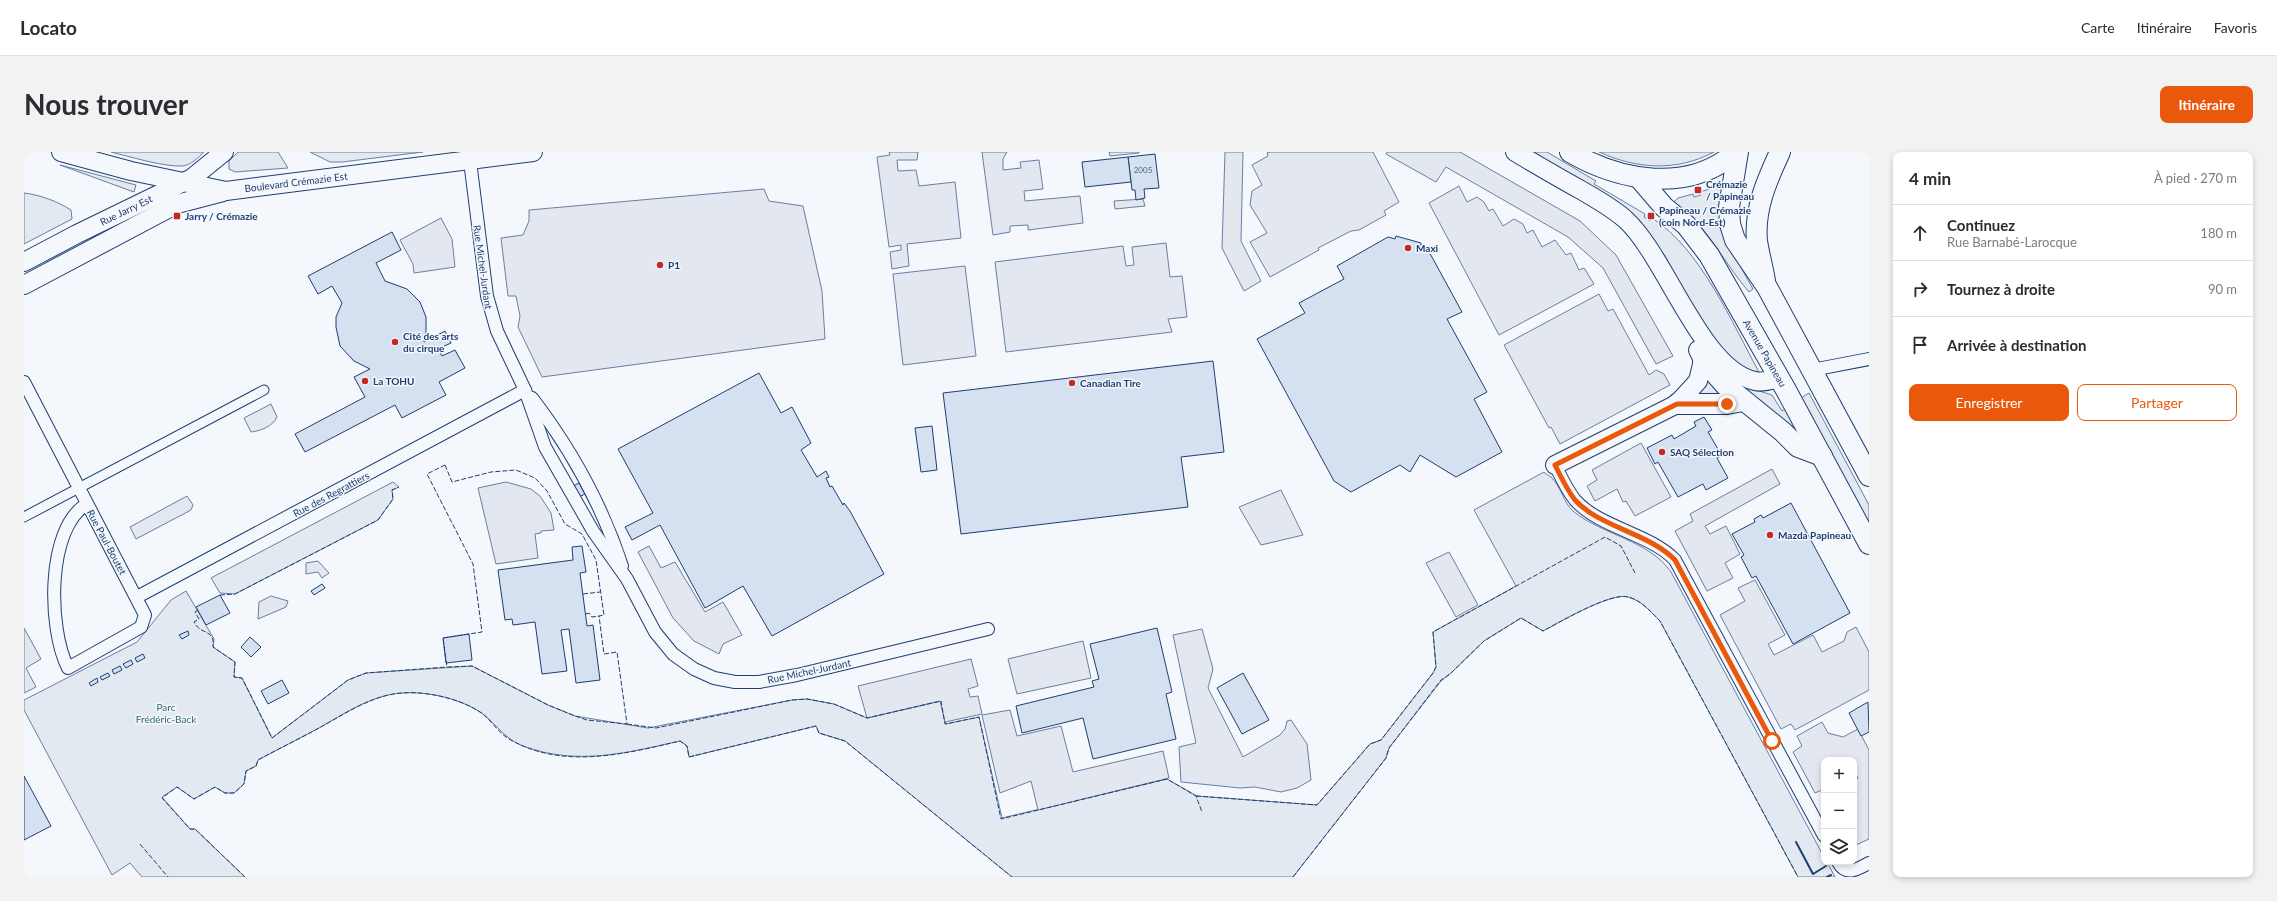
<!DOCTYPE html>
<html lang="fr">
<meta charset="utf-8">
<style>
:root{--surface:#fff;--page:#f2f2f3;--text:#2b2b33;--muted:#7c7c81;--line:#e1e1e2;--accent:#ea580c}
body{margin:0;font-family:Lato,sans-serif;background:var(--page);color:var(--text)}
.controls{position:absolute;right:12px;bottom:12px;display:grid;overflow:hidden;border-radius:8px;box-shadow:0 2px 6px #0003}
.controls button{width:36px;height:36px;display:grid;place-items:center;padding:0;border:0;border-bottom:1px solid var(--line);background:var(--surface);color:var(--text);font:20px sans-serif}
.stop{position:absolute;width:12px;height:12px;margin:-9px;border:3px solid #ea580c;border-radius:50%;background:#fff}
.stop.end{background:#ea580c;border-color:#fff;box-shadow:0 1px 4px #0008}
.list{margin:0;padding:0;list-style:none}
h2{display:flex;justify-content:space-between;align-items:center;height:52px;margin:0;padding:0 16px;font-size:17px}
h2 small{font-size:13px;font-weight:400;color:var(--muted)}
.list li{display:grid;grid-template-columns:26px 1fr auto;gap:12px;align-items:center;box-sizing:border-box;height:56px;padding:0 16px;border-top:1px solid var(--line)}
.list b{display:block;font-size:15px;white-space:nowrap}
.list p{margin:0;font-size:13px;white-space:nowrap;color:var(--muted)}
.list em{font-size:13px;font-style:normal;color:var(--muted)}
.actions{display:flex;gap:8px;padding:12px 16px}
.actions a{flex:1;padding:9px 0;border:1px solid var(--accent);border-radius:8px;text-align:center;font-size:14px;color:var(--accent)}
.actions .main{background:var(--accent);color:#fff}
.icon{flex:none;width:22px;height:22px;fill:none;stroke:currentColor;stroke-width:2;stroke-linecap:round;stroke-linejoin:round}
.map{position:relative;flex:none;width:1845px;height:725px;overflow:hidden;border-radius:8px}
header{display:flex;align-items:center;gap:24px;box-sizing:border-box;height:56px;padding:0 20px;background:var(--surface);border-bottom:1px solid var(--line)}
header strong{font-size:19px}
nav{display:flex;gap:22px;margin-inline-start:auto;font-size:14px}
.intro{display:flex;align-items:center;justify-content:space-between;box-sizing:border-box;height:96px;padding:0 24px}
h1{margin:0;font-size:28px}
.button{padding:10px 18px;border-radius:8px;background:var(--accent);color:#fff;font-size:14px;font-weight:700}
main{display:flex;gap:24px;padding:0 24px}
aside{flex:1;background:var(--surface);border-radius:8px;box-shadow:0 2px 6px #0003}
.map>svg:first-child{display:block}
</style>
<header>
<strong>Locato</strong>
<nav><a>Carte</a><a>Itinéraire</a><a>Favoris</a></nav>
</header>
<div class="intro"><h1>Nous trouver</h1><a class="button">Itinéraire</a></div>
<main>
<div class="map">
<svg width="1845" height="725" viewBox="0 0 1845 725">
<rect width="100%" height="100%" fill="#f4f7fb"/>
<g fill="#e3e9f0" stroke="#687fa3">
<path d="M 87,0 L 180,0 C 175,5 167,13 159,14 C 140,15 107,5 87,0 Z"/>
<polygon points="214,0 254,0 264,16 211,20 205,17 205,9"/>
<polygon points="286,0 399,0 318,10 306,10"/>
<path d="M 1506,0 L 1523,0 L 1572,29 L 1570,32 L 1621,62 L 1620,65 L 1626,69 L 1628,66 C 1677,97 1708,171 1736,222 L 1703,209 L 1666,151 L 1641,104 L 1615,68 L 1603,59 Z"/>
<path d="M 1575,0 L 1690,0 C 1652,20 1613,17 1575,0 Z"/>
<polygon points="36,13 112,33 110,40"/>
<path d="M 1701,32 L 1705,94 L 1729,137 L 1725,140 C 1697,107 1686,77 1650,50 L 1654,46 L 1669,42 L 1670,45 L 1677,43 L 1676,40 Z"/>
<path d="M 0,41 C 16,43 33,49 47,58 L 48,67 L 0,92 Z"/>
<polygon points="1683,226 1699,239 1697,245 1673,245"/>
<polygon points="1713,232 1748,243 1758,259 1761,257 1779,290"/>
<polygon points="1785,241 1845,353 1845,372 1777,246"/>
<path d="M 247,252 L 253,265 C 249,274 237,279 227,280 L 220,266 Z"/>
<path d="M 1520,320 C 1522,323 1525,323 1527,325 C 1537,334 1539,350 1549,359 C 1578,383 1625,388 1647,420 L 1800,705 L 1800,710 L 1803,710 L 1811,725 L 1774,725 L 1636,469 C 1627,460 1617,448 1604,445 C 1587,440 1536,470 1519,479 L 1497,466 L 1460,489 L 1426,522 L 1417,529 L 1365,596 L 1362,606 L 1269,725 L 988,725 L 821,589 L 795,581 L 792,574 L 665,605 L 663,594 L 656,589 C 601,601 554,614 499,594 C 481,587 473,573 459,562 C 438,547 404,539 378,541 C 348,543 321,561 295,576 C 275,587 254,597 234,608 L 232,614 L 222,619 L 220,632 L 210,641 L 201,641 L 191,635 L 170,647 L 153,635 L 138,645 L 166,677 L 171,677 L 221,725 L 118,725 L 106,711 L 88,723 L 0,558 L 0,548 L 113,490 L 147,448 L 162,439 L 190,487 L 189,495 L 211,510 L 210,525 L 218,526 L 248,586 L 324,528 L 342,521 L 448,514 L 524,553 L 551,564 L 624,576 L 768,548 L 783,547 L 810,552 L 843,566 L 917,549 L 922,572 L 955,565 L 978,666 L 1143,627 L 1173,644 L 1293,653 L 1346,592 L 1357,588 L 1409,521 L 1412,515 L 1409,480 L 1492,434 L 1450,358 Z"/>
<polygon points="369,330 375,335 368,338 369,347 354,368 211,442 196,441 187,426"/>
<polygon points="163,344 169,353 167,358 112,387 106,375"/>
</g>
<g fill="#e3e8f0" stroke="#687fa3">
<polygon points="865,0 894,0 893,8 873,8 874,19 892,18 895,34 931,30 937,86 883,92 885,114 868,117 866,100 877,98 877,93 865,95 853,5 866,3"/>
<polygon points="958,0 983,0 979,7 979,18 997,16 996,10 1015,8 1019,37 1000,39 1001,49 1056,44 1059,71 1004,78 1004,73 986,74 986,80 969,83"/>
<polygon points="1085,0 1115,0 1115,1 1086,4"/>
<polygon points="1201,0 1219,0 1217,89 1237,129 1220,139 1198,96"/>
<polygon points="1246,0 1349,0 1375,50 1360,59 1362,63 1335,78 1327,79 1294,96 1295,98 1246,125 1226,90 1243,81 1226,53 1228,39 1238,33 1228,13 1244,4 1243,1"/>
<polygon points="1363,0 1436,0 1556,69 1592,103 1649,204 1632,212 1579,116 1544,85 1422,15 1412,30 1362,2"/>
<polygon points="1435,34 1443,50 1453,45 1460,50 1465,59 1469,57 1479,74 1490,67 1499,72 1503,81 1509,78 1518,95 1531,88 1542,103 1547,101 1555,118 1560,116 1570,132 1475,183 1405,51"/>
<polygon points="740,37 745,49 779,54 798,139 801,187 518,225 494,175 496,164 492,144 484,144 477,86 499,83 505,69 505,58"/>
<polygon points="1119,47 1121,54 1091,57 1090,49"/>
<polygon points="417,66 428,87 431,115 390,121 389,112 376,88"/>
<polygon points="1142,91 1146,125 1158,124 1163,165 1144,167 1148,180 982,200 971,110 1099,94 1102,114 1110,113 1108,95"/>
<polygon points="941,114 952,204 879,213 869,122"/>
<polygon points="1575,142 1584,159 1589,157 1625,223 1632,218 1640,222 1646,233 1536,292 1527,275 1525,276 1480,193"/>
<polygon points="1617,291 1647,345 1611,364 1602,349 1599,350 1593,337 1571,349 1563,334 1573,328 1568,318"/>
<polygon points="1748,317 1756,332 1681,374 1686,382 1702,374 1716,402 1701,411 1709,426 1683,439 1651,379 1669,369 1666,362"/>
<polygon points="482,330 507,337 516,344 527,361 530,378 517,379 517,381 511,382 514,406 472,412 454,336"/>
<polygon points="1257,338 1279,383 1237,393 1215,355"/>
<polygon points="625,394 637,416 651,410 681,460 699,450 718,483 699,492 695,502 670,489 649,466 614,400"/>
<polygon points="1425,400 1454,453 1432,465 1402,411"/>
<polygon points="294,409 305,421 298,426 294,420 282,422 282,411"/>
<polygon points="1731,428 1761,483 1744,492 1750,503 1789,483 1798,500 1820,489 1823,480 1832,475 1845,500 1845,538 1771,578 1767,572 1757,577 1696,463 1721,449 1714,436"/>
<polygon points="247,444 264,449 262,455 234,467 235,450"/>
<polygon points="0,476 17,507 2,516 12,535 0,541"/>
<polygon points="1178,477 1189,517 1184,536 1219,605 1256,583 1261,577 1263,569 1267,568 1283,592 1287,628 1273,636 1257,640 1231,635 1216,636 1157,630 1155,595 1172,591 1149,483"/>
<polygon points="1059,489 1067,526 993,542 984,507"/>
<polygon points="947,507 954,534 944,537 946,545 954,544 958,562 921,570 916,549 843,566 834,534"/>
<polygon points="986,558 993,584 1037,574 1049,620 1139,599 1145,626 1014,658 1007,629 976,641 958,563"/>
<polygon points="1798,570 1804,581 1819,585 1834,577 1845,598 1845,687 1832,693 1830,628 1834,626 1830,620 1830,608 1800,608 1800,637 1791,641 1769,600 1778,594 1773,584"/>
</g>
<g fill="#d5e0f0" stroke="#1d3f73">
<polygon points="1131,2 1135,36 1120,37 1121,46 1112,48 1111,38 1108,38 1104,5"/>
<polygon points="1104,5 1107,30 1061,35 1058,10"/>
<polygon points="368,80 377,98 352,111 361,129 383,137 396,150 402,165 402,180 400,190 421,179 427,191 414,197 418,204 431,198 441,216 415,230 422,243 378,266 371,253 281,300 271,282 341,245 330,225 346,217 330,209 316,194 312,175 312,165 318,151 308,134 294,142 284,124"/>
<polygon points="1372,84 1397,91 1397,95 1403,96 1438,160 1423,167 1463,240 1450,247 1478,300 1432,325 1396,303 1386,320 1376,313 1327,340 1310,329 1233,187 1281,161 1275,151 1320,127 1313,114 1364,85 1371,87"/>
<polygon points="1189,209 1200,300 1157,305 1164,355 937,382 919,241"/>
<polygon points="735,221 757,261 768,255 787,291 777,298 793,325 802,319 805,325 802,326 806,335 808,334 819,353 820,351 826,359 860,422 748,484 719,434 681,456 636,373 608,388 601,375 629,361 594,297"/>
<polygon points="1680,265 1688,278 1684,280 1698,304 1693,306 1704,326 1682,338 1679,332 1654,345 1634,310 1631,312 1623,296 1648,283 1650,287 1672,274 1670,270"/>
<polygon points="908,274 913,318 897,320 891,276"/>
<polygon points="555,331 561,342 555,345 549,334"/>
<polygon points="1767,351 1826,461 1769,492 1732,424 1728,426 1717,405 1720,403 1708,382 1731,370 1730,367 1737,363 1739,366"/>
<polygon points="558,394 562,420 556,421 563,474 569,473 576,528 552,531 545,477 537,478 543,519 518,522 511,470 489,473 488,467 481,468 474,418 549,408 548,395"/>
<polygon points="298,432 301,436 290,443 287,439"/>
<polygon points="196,443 206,461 182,473 172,455"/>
<polygon points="1133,476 1148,540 1142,542 1152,587 1069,607 1059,566 998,581 992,554 1070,535 1068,529 1075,527 1066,492"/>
<polygon points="164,479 165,483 158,487 155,483"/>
<polygon points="445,482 448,508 422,511 419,486"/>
<polygon points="226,485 237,495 227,505 217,495"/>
<polygon points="119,502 121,506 113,510 111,506"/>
<polygon points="107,508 109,512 102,516 99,512"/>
<polygon points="96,514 98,518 90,522 88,518"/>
<polygon points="84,521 86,524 78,528 76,525"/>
<polygon points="1219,521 1245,568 1218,582 1193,536"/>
<polygon points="73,526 74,530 67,534 65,531"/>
<polygon points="258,528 265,541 244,552 237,539"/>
<polygon points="1844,550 1845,580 1837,584 1825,561"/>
<polygon points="0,624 27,674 0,688"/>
</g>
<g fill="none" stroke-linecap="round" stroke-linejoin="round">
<g stroke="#1d3f73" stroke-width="11">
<polyline id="pedestrian" points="0,365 240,238"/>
</g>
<g stroke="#1d3f73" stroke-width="14">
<g id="minor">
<polyline points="446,9 463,144 473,179 501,238 521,295 569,379 603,427 631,480 649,502 670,517 690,526 711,530 735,530 773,523 964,477"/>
<polyline points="1788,218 1845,207"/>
<path d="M 0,230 L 121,463 L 117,475 L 44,516 C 24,477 22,376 63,352"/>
<path d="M 508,246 C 547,297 578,353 598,414"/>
<path d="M 1531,313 C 1537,325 1543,338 1551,348 C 1576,376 1625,381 1651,408 L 1800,684"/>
<polyline points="113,445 501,238"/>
<path d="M 1814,710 C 1822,725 1834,717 1845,711"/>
</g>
</g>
<g stroke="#1d3f73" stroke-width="20">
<g id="secondary">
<polyline points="37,0 107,19 202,39 509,0"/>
<path d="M 1491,0 C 1513,13 1535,26 1557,38 C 1572,47 1589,56 1602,68 C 1643,106 1677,218 1731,229 C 1739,231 1747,228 1755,226"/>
<polyline points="0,110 53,82 168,26 200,0"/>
<polyline points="0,133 153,52 199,40"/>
<polyline points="1531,313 1653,252 1674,229 1679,208 1674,198"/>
</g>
</g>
<g stroke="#1d3f73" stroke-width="22">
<g id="primary">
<path d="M 1546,0 C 1596,29 1664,42 1712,0"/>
<polyline points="1714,0 1705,55 1706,72 1711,88 1743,135 1845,324"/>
<polyline points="1615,26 1640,55 1662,73 1685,103 1762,238 1845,392"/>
<path d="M 1741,129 C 1739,116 1735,102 1733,89 C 1730,57 1743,28 1756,0"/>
<polyline points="1679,208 1701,233 1759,280 1774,295 1798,304"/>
<polyline points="1653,252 1703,252 1719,249"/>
</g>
</g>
<use href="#pedestrian" stroke="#f4f7fb" stroke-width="9"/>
<use href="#minor" stroke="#f4f7fb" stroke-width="12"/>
<use href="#secondary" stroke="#f4f7fb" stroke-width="18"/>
<use href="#primary" stroke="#f4f7fb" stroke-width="20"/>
<g stroke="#1d3f73" stroke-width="1" stroke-dasharray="5 2" stroke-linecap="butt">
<polygon points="421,313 428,330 467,320 492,318 511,326 523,339 541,372 558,382 572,408 580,463 575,464 580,502 593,500 603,572 563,568 551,564 524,553 448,514 423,515 419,486 458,480 449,412 403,322"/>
<polyline points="559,442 576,440"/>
<polyline points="196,443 211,442 354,368 369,347 368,338 375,335"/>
<path d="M 174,458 L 171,460 L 175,467 L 170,470 C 177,484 191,476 189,495 L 211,510 L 210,525 L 218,526 L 248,586 L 324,528 L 342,521 L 423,515"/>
<polyline points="562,462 565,461 568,465 575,464"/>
<polyline points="603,572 632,576 768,548 783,547 810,552 843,566 917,549 921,572 955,565 977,667 1143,627 1172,644 1178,660"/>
<polyline points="1172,644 1293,653 1346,592 1357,588 1409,521 1412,515 1409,480 1581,385 1597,394 1611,421"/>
<polyline points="116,692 144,725"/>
<path d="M 221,725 L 171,677 L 166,677 L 138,646 L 153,635 L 170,647 L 191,635 L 201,641 L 210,641 L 220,632 L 222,619 L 232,614 L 234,608 C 254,597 275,587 295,576 C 321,562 348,543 378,541 C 404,539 438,547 459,562 C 468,570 475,581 485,587 C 538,618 601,602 656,589 L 663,594 L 665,605 L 792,574 L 795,581 L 821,589 L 988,725"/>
<path d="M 1269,725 L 1362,606 L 1365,596 L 1417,528 L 1426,522 L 1460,489 L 1497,466 L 1519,479 C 1536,470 1587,440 1604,445 C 1617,448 1627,460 1636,469 L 1774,725"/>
</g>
<g stroke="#1d3f73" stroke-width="2">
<polyline points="1772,690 1789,722 1802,714"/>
<polyline points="1803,725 1807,723"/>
</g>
</g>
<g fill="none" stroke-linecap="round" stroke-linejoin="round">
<path stroke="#ea580c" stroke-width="5" d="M 1703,252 L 1653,252 L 1531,313 C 1537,325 1543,338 1551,348 C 1575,375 1625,381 1651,408 L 1748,589"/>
</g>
<g fill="#c62828" stroke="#f4f7fb" stroke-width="1.5">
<rect x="1670" y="34" width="8" height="8" rx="2"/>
<rect x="149" y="60" width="8" height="8" rx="2"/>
<rect x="1623" y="60" width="8" height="8" rx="2"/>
<circle cx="1384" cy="96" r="4"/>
<circle cx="636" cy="113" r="4"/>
<circle cx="371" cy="190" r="4"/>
<circle cx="341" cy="229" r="4"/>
<circle cx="1048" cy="231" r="4"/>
<circle cx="1638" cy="300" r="4"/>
<circle cx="1746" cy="383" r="4"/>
</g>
<g text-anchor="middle" stroke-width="3" stroke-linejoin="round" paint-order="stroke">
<g font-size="8" fill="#4b6792">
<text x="1119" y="21">2005</text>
</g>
<g font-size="10" fill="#1d3f73" stroke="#f4f7fb">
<text transform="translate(272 30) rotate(-7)" y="4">Boulevard Crémazie Est</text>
<text transform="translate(102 58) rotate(-26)" y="4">Rue Jarry Est</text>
<text transform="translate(459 115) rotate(82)" y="4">Rue Michel-Jurdant</text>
<text transform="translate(1741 201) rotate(60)" y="4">Avenue Papineau</text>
<text transform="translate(307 342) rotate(-28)" y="4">Rue des Regrattiers</text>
<text transform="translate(83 390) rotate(62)" y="4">Rue Paul-Boutet</text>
<text transform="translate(785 519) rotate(-12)" y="4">Rue Michel-Jurdant</text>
</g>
<g font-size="10" font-weight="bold" fill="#1d3f73" stroke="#f4f7fb" text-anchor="start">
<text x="1682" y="36">Crémazie<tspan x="1682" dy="12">/ Papineau</tspan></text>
<text x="1635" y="62">Papineau / Crémazie<tspan x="1635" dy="12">(coin Nord-Est)</tspan></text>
<text x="161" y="68">Jarry / Crémazie</text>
<text x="1392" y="100">Maxi</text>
<text x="644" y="117">P1</text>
<text x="379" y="188">Cité des arts<tspan x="379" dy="12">du cirque</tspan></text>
<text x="349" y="233">La TOHU</text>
<text x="1056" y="235">Canadian Tire</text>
<text x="1646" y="304">SAQ Sélection</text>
<text x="1754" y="387">Mazda Papineau</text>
</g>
<g font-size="10" fill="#2c6c60" stroke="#f4f7fb">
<text x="142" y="559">Parc<tspan x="142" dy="12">Frédéric-Back</tspan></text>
</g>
</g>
</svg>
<div class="controls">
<button>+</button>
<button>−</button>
<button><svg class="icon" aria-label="layers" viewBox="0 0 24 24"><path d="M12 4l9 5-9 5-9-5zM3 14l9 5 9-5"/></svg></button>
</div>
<div class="stop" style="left:1748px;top:589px"></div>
<div class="stop end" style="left:1703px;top:252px"></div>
</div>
<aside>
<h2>4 min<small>À pied · 270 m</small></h2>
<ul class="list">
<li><svg class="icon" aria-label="ahead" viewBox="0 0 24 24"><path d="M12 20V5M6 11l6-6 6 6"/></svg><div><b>Continuez</b><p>Rue Barnabé-Larocque</p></div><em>180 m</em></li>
<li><svg class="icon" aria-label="right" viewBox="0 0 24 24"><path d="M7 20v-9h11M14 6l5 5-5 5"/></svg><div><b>Tournez à droite</b></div><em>90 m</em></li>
<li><svg class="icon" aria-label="arrive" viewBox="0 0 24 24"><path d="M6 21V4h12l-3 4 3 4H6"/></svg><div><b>Arrivée à destination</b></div></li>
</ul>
<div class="actions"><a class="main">Enregistrer</a><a>Partager</a></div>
</aside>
</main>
